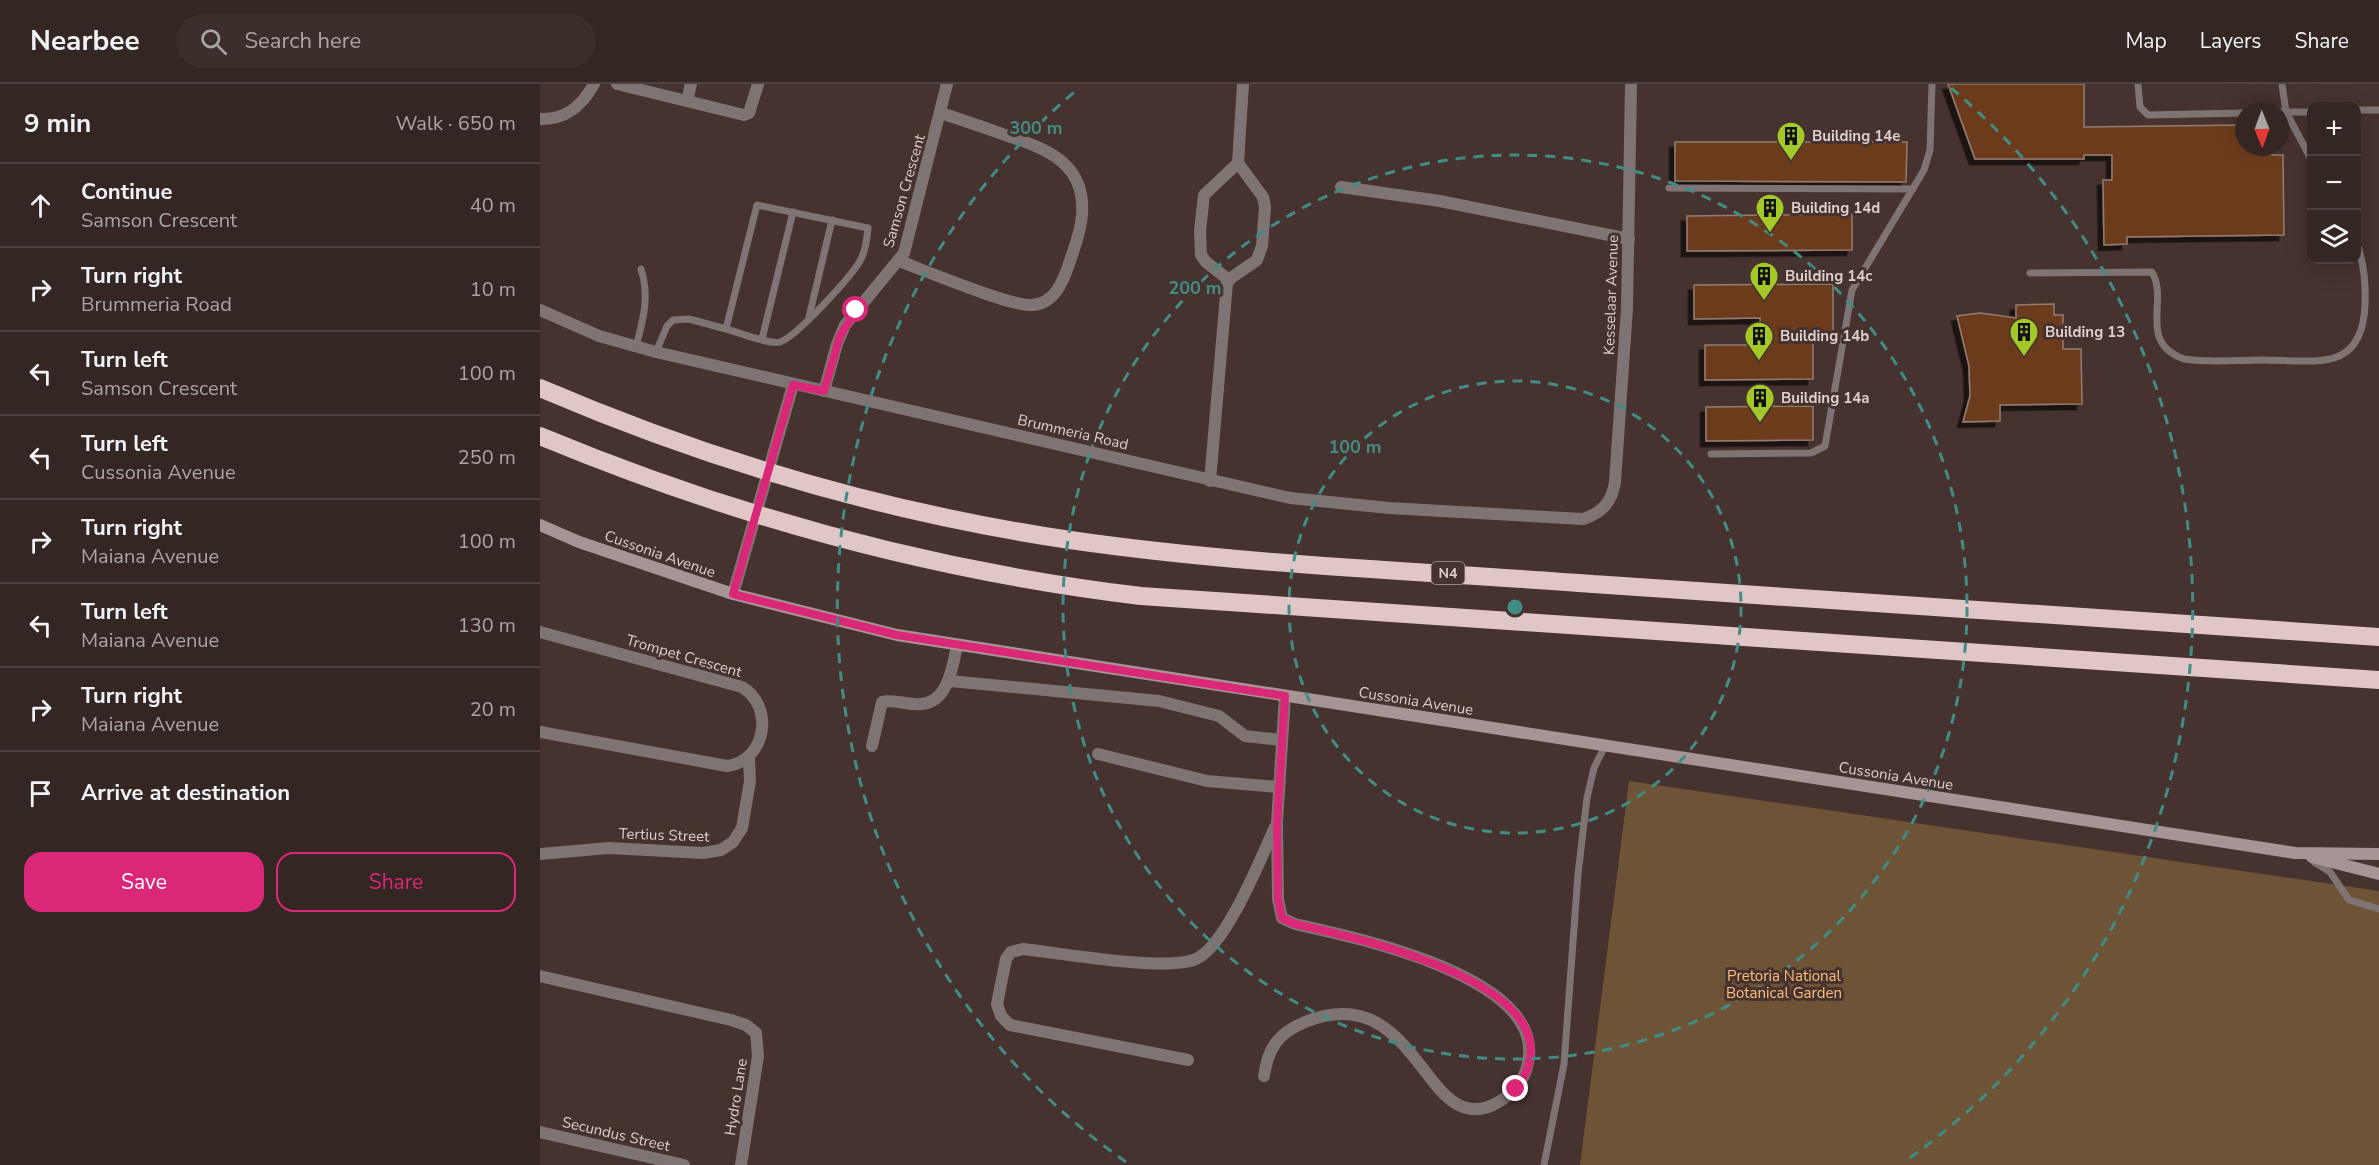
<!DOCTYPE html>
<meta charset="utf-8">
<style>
:root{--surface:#342622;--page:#3c2e2a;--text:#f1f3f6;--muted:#a9a5a5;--line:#4e4340;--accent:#db2777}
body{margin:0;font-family:"Nunito Sans",sans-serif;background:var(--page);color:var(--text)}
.controls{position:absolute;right:18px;top:18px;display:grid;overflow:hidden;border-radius:12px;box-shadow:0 6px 24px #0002}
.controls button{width:54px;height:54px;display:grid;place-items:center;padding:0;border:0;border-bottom:2px solid var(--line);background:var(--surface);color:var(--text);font:30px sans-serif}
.compass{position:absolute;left:1695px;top:18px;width:54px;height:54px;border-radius:50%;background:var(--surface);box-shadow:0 6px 24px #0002;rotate:179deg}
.stop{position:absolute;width:18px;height:18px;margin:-14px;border:4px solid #db2777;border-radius:50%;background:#fff}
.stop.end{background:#db2777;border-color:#fff;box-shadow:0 2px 6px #0008}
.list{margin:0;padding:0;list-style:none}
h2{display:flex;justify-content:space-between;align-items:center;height:78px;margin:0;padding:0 24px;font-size:26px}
h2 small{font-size:20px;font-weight:400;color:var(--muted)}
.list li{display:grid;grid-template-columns:39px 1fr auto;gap:18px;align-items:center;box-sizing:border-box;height:84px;padding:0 24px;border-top:2px solid var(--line)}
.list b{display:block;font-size:22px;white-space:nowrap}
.list p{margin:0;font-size:20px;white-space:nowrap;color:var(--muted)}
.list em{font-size:20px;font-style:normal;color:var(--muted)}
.actions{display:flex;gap:12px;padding:18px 24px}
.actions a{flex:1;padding:14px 0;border:2px solid var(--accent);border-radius:18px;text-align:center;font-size:21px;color:var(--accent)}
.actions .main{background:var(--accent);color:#fff}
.icon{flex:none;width:33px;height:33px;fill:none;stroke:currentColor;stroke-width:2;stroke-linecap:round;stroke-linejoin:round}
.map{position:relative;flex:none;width:1839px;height:1081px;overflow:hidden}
header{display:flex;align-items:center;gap:36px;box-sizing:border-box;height:84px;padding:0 30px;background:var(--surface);border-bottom:2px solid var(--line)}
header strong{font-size:28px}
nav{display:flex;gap:33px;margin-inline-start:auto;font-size:21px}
.search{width:420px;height:54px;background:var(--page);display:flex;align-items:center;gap:15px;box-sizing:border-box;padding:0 21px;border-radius:33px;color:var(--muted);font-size:22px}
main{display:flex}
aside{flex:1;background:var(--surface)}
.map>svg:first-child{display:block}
</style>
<header>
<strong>Nearbee</strong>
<div class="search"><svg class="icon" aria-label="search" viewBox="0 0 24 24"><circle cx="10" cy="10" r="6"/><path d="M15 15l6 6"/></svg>Search here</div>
<nav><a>Map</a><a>Layers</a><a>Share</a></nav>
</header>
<main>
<aside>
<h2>9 min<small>Walk · 650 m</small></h2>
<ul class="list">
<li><svg class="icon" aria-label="ahead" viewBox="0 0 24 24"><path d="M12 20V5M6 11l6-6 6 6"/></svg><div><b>Continue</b><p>Samson Crescent</p></div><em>40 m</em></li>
<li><svg class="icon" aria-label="right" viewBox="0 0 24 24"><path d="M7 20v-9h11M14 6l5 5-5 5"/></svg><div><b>Turn right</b><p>Brummeria Road</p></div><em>10 m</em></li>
<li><svg class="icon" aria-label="left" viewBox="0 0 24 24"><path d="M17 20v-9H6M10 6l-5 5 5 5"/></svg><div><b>Turn left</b><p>Samson Crescent</p></div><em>100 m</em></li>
<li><svg class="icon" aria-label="left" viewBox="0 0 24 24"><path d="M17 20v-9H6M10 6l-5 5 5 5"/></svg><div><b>Turn left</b><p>Cussonia Avenue</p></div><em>250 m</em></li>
<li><svg class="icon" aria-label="right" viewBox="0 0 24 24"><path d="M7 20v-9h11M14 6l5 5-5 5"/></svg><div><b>Turn right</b><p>Maiana Avenue</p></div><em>100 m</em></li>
<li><svg class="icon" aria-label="left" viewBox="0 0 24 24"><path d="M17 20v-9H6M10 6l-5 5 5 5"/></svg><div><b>Turn left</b><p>Maiana Avenue</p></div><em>130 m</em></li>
<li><svg class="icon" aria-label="right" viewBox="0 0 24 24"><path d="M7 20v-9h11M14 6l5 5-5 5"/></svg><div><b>Turn right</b><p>Maiana Avenue</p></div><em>20 m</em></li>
<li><svg class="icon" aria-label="arrive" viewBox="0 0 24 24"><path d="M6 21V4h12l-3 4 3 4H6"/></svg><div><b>Arrive at destination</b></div></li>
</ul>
<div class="actions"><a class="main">Save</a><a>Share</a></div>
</aside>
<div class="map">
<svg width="1839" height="1081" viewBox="0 0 1839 1081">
<defs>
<filter id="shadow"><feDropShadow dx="-5.5" dy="5.5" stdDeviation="0" flood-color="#0009"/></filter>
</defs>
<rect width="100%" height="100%" fill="#46322e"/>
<polygon fill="#6e5437" points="1089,697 1839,807 1839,1081 1040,1081"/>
<g fill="#6c3b1c" stroke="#927d72" stroke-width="1.5" filter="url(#shadow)">
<polygon points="1408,0 1544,0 1544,43 1704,41 1704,63 1732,63 1732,71 1743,71 1744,151 1587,153 1587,160 1564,161 1563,96 1572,96 1572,71 1544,71 1544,75 1435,75"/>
<polygon points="1135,58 1367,58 1366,98 1135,97"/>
<polygon points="1312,130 1312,166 1147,167 1147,132"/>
<polygon points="1293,200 1293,248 1273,248 1273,295 1165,296 1165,261 1221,261 1220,234 1154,235 1154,201"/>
<polygon points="1514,220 1514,231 1523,231 1523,265 1541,265 1542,320 1460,321 1460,337 1423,338 1430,312 1429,282 1417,232 1440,229 1476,234 1476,221"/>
<polygon points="1273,322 1273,356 1166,357 1166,323"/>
</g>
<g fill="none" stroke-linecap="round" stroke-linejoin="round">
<g stroke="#7f7474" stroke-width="7">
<polyline points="1598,0 1600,23 1608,31 1704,29"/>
<polyline points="1742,0 1746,28 1772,77"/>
<polyline points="1816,26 1839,26"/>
<polyline points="1740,28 1772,28"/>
<polyline points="1129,104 1373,105"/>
<path d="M 1490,189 L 1612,188 C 1629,217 1597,258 1644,275 C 1669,279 1697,276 1722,276 C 1775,276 1822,290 1825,221 C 1826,199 1824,178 1816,157"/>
<polyline points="269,233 292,136"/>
<polyline points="222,255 253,128"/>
<path d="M 96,263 C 103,236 110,213 101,185"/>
<path d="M 116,268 L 127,242 L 133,236 L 149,235 L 186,245 L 217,121 L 328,144 C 327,154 326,166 321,175 C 313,191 256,253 240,258 C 230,261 198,248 186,245"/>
<polyline points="1171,370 1271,369 1285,362 1312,206 1384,86 1390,66 1392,0"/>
<polyline points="1774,778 1790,788 1809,816 1839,825"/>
<polyline points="1004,1081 1024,980 1038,790 1047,714 1054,684 1065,662"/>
</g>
<g stroke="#7f7474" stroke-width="12">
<polyline points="77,0 204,31 209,29 218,0"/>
<polyline points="147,17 151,0"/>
<path d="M 0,35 C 26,36 42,22 54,0"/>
<polyline points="801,103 900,117 1089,155"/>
<path d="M 359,177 C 384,186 471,223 492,221 C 514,220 523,198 529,180 C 534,164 541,148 542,131 C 546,79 507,65 465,51 C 444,43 422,36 401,29"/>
<polyline points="689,196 666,178 661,171 660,147 664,111 698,79"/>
<path d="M 0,226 L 59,252 L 116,268 L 750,414 L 849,424 L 1043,435 C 1062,429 1072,418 1075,398 L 1087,224 L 1091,0"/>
<polyline points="284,307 297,260 305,241 364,169 407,0"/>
<polyline points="670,397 687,199 691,194 717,176 722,162 725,123 723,113 698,79 703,0"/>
<polyline points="193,510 253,301"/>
<path d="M 0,548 L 202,603 C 235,623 226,677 187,682 L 0,648"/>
<polyline points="410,597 619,617 679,632 705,652 742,656"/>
<path d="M 332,662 L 342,618 C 351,615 364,620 375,620 C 407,623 412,586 417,562"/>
<polyline points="558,670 667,697 738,703"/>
<polyline points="0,770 69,764 163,769 181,766 193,758 202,744 210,697 209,674"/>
<polyline points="0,892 191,936 206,941 216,949 218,972 201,1081"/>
<path d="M 648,976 L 470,941 L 461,932 L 457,920 L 466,875 L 471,868 L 483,865 C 519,869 627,888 656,875 C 686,862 721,774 735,743"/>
<path d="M 724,992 C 728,964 738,949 765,938 C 878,893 883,1053 953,1021 C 973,1011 987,995 989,972 C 997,891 814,853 755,840 L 742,834 L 738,815 L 737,739 L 745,612"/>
<polyline points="0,1048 144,1081"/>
</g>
<g stroke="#a79596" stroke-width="12">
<polyline points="0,441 39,458 193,510 357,551 1755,769 1839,770"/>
<polyline points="1772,773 1839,790"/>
</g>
<g stroke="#e1c6c7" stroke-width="18">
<path d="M 0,304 C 170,377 348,429 530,456 C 703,481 879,487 1053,500 C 1315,518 1577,536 1839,553"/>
<path d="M 0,352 C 195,433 391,487 601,512 L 1839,596"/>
</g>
</g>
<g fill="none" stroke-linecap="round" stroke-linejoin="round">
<path stroke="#db2777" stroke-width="8" d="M 316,226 L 300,252 L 284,307 L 253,301 L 193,510 L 357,551 L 745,612 L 737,740 L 738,815 L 742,834 L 755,840 C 813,853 1052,903 976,1005"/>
</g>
<g fill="none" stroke="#428c86" stroke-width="3" stroke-dasharray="10 8">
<circle cx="975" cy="523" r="226"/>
<circle cx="975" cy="523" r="452"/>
<path d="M586 1078A678 678 0 0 1 539 4M1411 4A678 678 0 0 1 1364 1078"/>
</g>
<defs>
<g id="building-pin" transform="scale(1.5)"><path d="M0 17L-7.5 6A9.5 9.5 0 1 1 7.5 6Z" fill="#a2c928" stroke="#46322e"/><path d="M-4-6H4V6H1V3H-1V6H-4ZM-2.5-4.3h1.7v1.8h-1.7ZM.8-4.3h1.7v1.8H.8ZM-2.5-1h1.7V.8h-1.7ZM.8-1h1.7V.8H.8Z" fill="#111"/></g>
</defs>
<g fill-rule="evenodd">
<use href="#building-pin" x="1251" y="52"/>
<use href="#building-pin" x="1230" y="124"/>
<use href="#building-pin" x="1224" y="192"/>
<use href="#building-pin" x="1484" y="248"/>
<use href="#building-pin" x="1219" y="252"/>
<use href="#building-pin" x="1220" y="314"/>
</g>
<g text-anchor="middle" stroke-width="6" stroke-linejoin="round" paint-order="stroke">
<rect fill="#46322e" stroke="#b0a19d" stroke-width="1.5" x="891.5" y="478" width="33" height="22" rx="4.5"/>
<g font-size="14" font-weight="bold" fill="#ddd0cd">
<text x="908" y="494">N4</text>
</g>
<g font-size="15" font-weight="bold" fill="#ddd0cd" stroke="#46322e" text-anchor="start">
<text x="1272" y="57">Building 14e</text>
<text x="1251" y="129">Building 14d</text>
<text x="1245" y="197">Building 14c</text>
<text x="1505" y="253">Building 13</text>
<text x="1240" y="257">Building 14b</text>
<text x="1241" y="319">Building 14a</text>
</g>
<g font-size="15" fill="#ddd0cd" stroke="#46322e">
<text transform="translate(364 107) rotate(-74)" y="5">Samson Crescent</text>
<text transform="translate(1071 211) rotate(-88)" y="5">Kesselaar Avenue</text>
<text transform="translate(533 348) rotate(13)" y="5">Brummeria Road</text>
<text transform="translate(120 470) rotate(19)" y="5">Cussonia Avenue</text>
<text transform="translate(144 572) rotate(16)" y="5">Trompet Crescent</text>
<text transform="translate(876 617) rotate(9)" y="5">Cussonia Avenue</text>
<text transform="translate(1356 692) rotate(9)" y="5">Cussonia Avenue</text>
<text transform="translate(124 751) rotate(2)" y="5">Tertius Street</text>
<text transform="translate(196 1013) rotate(-81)" y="5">Hydro Lane</text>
<text transform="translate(76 1050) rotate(13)" y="5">Secundus Street</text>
</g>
<g font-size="15" fill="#fec07a" stroke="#46322e">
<text x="1244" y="897">Pretoria National<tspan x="1244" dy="17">Botanical Garden</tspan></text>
</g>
</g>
<circle cx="975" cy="523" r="9" fill="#428c86" stroke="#46322e" stroke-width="3"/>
<g font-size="18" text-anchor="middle" font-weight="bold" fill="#428c86" stroke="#46322e" stroke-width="6" stroke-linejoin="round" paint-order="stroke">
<text x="496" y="50">300 m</text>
<text x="655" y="210">200 m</text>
<text x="815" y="369">100 m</text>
</g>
</svg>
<div class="controls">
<button>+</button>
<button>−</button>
<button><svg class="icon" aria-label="layers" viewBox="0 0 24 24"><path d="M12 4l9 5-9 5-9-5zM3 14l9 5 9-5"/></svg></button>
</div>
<svg class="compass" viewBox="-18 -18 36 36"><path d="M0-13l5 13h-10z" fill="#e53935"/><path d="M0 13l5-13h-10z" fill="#a9a5a5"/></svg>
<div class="stop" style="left:316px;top:226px"></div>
<div class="stop end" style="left:976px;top:1005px"></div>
</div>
</main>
